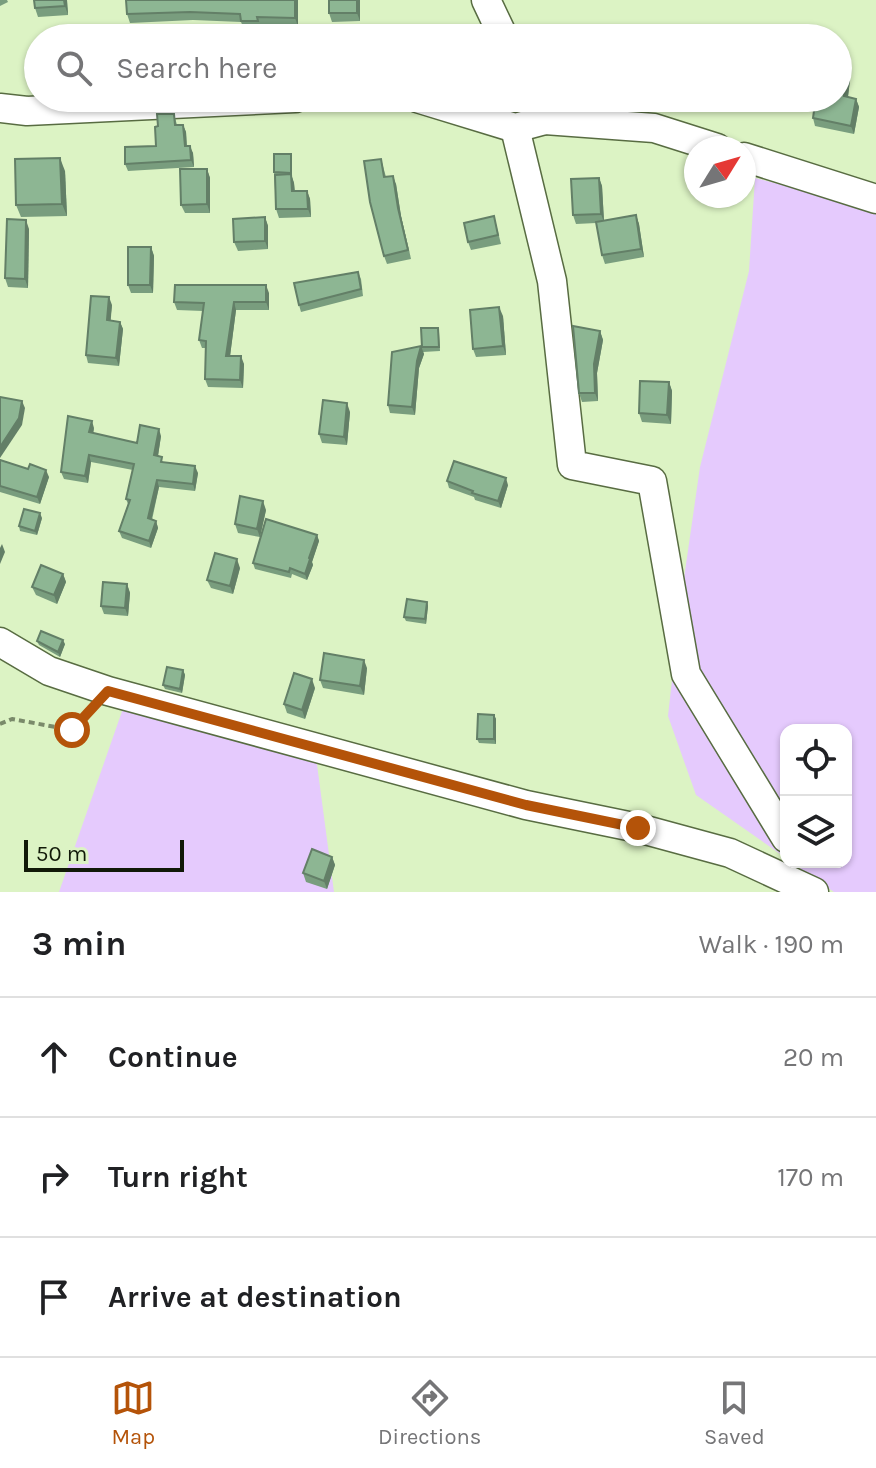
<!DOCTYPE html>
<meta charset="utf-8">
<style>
:root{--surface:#fff;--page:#f2f2f2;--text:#202124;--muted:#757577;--line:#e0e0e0;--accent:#b45309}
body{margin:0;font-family:Karla,sans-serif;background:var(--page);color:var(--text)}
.controls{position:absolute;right:24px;bottom:24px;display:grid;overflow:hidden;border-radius:16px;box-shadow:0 2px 6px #0004}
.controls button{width:72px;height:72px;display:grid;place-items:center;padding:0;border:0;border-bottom:2px solid var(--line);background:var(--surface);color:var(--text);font:40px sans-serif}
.compass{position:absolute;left:684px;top:136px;width:72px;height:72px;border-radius:50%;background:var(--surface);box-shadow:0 2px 6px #0004;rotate:53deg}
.scale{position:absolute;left:24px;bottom:20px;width:160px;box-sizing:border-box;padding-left:8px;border:4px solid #111908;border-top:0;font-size:22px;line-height:28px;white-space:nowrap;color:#111908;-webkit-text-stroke:6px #dcf3c4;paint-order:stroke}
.stop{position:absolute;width:24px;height:24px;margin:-18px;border:6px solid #b45309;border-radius:50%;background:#fff}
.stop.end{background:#b45309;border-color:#fff;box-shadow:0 2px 8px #0008}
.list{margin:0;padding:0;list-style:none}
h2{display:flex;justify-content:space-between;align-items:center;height:104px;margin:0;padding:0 32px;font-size:34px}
h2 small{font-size:26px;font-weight:400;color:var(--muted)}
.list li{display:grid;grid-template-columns:52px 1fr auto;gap:24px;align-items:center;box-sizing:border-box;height:120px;padding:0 32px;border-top:2px solid var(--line)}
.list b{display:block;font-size:30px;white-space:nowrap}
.list em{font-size:26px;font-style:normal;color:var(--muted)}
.icon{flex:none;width:44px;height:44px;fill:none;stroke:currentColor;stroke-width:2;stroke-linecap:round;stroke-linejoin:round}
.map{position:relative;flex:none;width:876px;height:892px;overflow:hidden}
.search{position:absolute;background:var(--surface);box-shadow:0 2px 6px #0004;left:24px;right:24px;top:24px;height:88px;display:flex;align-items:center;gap:20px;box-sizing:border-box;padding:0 28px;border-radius:44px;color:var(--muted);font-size:30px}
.sheet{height:464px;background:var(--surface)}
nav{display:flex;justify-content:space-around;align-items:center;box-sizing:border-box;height:112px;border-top:2px solid var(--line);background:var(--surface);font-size:22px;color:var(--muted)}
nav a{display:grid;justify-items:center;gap:4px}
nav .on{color:var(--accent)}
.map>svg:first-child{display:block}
</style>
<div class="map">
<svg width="876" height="892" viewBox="0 0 876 892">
<rect width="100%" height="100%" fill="#dcf3c4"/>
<g fill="#e5cafd">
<polygon points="755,178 876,209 876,892 834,892 791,862 846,862 846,730 786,730 786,858 696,795 668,716 681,599 700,467 749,271"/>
<polygon points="127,697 316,757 334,892 59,892"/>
</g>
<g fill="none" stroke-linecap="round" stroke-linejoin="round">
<g stroke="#586c42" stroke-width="31">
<g id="minor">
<polyline points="486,0 504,38"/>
<polyline points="417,98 515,128 545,120 534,98"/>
<polyline points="0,108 27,111 295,98"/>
<polyline points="545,120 654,128 717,148"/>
<polyline points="515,128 552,281 572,465 652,481 686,674 786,838"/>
<polyline points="744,157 876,199"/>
<polyline points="0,642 49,671 108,691 526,805 638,828 730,853 814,892"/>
</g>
</g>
<polyline stroke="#7a8a6a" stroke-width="4" stroke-dasharray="6 4" stroke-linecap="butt" points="0,724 12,719 72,730 90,711"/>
<use href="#minor" stroke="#fff" stroke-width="28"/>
</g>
<g fill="#799d7e">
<polygon points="0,0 7,0 8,2 0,6"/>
<polygon points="34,0 67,0 68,15 38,17 35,8"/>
<polygon points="298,0 298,26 260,26 261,29 244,29 241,22 193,20 130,23 127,14"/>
<polygon points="329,0 360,0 360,21 332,22 329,13"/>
<polygon points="850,80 848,97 856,99 859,107 854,134 815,126 813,118 814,111 773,104 770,98 838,98"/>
<polygon points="649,98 661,98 660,104"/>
<polygon points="174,114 177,125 183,125 186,132 187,146 193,153 194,167 128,171 125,164 156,146 158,126"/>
<polygon points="291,154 292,158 292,177 294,183 295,191 307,191 310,199 311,217 279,218 276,209 274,172"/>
<polygon points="381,159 386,177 396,184 401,216 411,259 387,264 384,256"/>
<polygon points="207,169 210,178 210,213 185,213 181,205"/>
<polygon points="65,171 67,216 21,217 16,205"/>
<polygon points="599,178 602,186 604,221 636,215 639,224 644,257 605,264 602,255 596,223 576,224 573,215"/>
<polygon points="494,216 501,244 471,250 468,242"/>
<polygon points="265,217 268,226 268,249 238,251 234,242"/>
<polygon points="29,229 28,288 8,287 5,278"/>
<polygon points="151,247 154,256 153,293 131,293 128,285"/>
<polygon points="358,272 361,279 363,296 301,312 299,305"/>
<polygon points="269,293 269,310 236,310 230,356 244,364 243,388 208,387 205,379 206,348 202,348 199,340 203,311 177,310 174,302"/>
<polygon points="112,305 110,321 120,322 123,329 119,366 88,363 86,355"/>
<polygon points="503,316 506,355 476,357 473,349"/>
<polygon points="438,328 439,332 440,351 423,352 424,354 419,368 415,415 390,413 388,405 421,346"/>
<polygon points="600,331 603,340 597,373 598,401 582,402 579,393"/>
<polygon points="669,382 672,391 671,424 642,422 639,413"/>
<polygon points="350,412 347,445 322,443 319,434"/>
<polygon points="94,428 93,433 137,443 161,436 158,456 164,463 198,473 195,491 159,487 152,520 156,521 158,528 151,548 122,538 119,531 128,504 126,499 133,470 91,462 88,483 64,479 61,472"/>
<polygon points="0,460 49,477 40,504 0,492"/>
<polygon points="447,481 508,485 501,508 475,500 474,497 449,488"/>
<polygon points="266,510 260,537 238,533 235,524"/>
<polygon points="42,518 37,535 20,531 19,526"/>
<polygon points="317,535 319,541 312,562 313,565 307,580 292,574 291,578 255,569 253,563"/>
<polygon points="240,568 233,594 211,588 207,580"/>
<polygon points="63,574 66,582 57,604 36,595 32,587"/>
<polygon points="127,584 130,593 128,616 104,614 101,606"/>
<polygon points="427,602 428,606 426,624 406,621 404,617"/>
<polygon points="37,641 65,644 60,657 39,645"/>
<polygon points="367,668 364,695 323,688 320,680"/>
<polygon points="183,670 185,675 182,693 165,689 163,685"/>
<polygon points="315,688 305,719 287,713 284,704"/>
<polygon points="494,715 496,719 496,744 479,743 477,739"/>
<polygon points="332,857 335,865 327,889 306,882 303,873"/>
</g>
<g fill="#637f67">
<polygon points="64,0 67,0 68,15 65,6"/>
<polygon points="295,0 298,0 298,26 295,18"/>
<polygon points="357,0 360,0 360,21 357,13"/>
<polygon points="847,72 850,80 847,104 844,96"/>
<polygon points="856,99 859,107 854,134 851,126"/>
<polygon points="183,125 186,132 187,153 185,146"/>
<polygon points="190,146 193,153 194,167 191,160"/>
<polygon points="60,158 65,171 67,216 62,204"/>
<polygon points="207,169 210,178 210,213 207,204"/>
<polygon points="291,174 294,183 295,200 292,191"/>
<polygon points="393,176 396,184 401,216 411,259 398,208"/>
<polygon points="599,178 602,186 604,222 601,214"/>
<polygon points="307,191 310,199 311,217 308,209"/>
<polygon points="636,215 639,224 644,257 641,249"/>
<polygon points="265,217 268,226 268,249 265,241"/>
<polygon points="26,220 29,229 28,288 25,279"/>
<polygon points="151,247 154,256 153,293 150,285"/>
<polygon points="266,285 269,293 269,310 266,302"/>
<polygon points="109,297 112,305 110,328 107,320"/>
<polygon points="234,302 236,310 229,364 226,356"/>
<polygon points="499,307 503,316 506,355 503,346"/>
<polygon points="120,322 123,329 119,366 116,358"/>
<polygon points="600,331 603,340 597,373 598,401 595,393 594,364"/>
<polygon points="421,346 424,354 419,368 415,415 412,407 417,361"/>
<polygon points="241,356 244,364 243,388 240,380"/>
<polygon points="669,382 672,391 671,424 667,415"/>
<polygon points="22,401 25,408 22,425 0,458 0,447"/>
<polygon points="347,403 350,412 347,445 344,437"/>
<polygon points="92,421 94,428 92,440 89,432"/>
<polygon points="159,429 161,436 157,462 154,455"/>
<polygon points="89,455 91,462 88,483 85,476"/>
<polygon points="195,466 198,473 195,491 193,484"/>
<polygon points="46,470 49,477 40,504 37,497"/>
<polygon points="506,478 508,485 501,508 498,501"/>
<polygon points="157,480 159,487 150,525 148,518"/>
<polygon points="263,501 266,510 260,537 257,529"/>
<polygon points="40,513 42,518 37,535 35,531"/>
<polygon points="156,521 158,528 151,548 149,541"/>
<polygon points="317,535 319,541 312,562 313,565 307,580 305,574"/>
<polygon points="2,544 5,552 0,564 0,548"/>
<polygon points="237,559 240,568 233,594 230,586"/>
<polygon points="63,574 66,582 57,604 54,595"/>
<polygon points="127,584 130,593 128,616 125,608"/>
<polygon points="427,602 428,606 426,624 425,619"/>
<polygon points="63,640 65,644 60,657 58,652"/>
<polygon points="364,660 367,668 364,695 360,686"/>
<polygon points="183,670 185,675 182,693 180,689"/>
<polygon points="312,679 315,688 305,719 302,710"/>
<polygon points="494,715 496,719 496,744 494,739"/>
<polygon points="332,857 335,865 327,889 324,881"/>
</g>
<g fill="#8db693" stroke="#637f67" stroke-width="2">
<polygon points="34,0 64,0 65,6 35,8"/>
<polygon points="126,0 295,0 295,18 257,17 258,21 241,21 240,14 190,12 127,14"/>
<rect x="329" y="0" width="28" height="13"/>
<polygon points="673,29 687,38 667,38"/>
<polygon points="838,70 847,72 844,96 856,99 851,126 813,118 815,104 781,98 838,98"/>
<polygon points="157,114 174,114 175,125 183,125 185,146 190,146 191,160 125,164 125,147 156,146 155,127 158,126"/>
<polygon points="274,154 291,154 291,173 274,172"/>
<polygon points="60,158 62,204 16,205 15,159"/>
<polygon points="381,159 384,177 393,176 398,208 408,250 384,256 370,202 364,161"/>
<polygon points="180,169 207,169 207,204 181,205"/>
<polygon points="291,174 292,191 307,191 308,209 276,209 275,175"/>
<polygon points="599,178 601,214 573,215 571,179"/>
<polygon points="636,215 641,249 602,255 596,222"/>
<polygon points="494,216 498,235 468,242 464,223"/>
<polygon points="265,217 265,241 234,242 233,219"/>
<polygon points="7,219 26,220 25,279 5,278"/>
<polygon points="128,247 151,247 150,285 128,285"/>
<polygon points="358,272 361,289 299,305 294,283"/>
<polygon points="175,285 266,285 266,302 234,302 226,356 241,356 240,380 205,379 206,341 199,340 204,303 174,302"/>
<polygon points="91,296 109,297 107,320 120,322 116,358 86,355"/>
<polygon points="499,307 503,346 473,349 470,310"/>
<polygon points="573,326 600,331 594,364 595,393 579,393"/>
<polygon points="421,328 438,328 439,347 422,347"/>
<polygon points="421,346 417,361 412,407 388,405 392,352"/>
<polygon points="640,381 669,382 667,415 639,413"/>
<polygon points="0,397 22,401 19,418 0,447"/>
<polygon points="323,400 347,403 344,437 319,434"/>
<polygon points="68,416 92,421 89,432 137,443 140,425 159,429 154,455 162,457 161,462 195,466 193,484 157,480 148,518 156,521 149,541 119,531 130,500 126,499 134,464 89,455 85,476 61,472"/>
<polygon points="0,460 28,469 30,464 46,470 37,497 0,486"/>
<polygon points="454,461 506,478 498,501 472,493 473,491 447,481"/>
<polygon points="240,496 263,501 257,529 235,524"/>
<polygon points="24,509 40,513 35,531 19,526"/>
<polygon points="266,519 317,535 309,558 310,559 305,574 290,568 289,572 253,563"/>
<polygon points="215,553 237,559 230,586 207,580"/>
<polygon points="41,565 63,574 54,595 32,587"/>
<polygon points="103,582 127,584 125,608 101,606"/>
<polygon points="407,599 427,602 425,619 404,617"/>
<polygon points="41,631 63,640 58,652 37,641"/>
<polygon points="324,653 364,660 360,686 320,680"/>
<polygon points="167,667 183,670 180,689 163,685"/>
<polygon points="294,673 312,679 302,710 284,704"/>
<polygon points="478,714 494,715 494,739 477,739"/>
<polygon points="312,849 332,857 324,881 303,873"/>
</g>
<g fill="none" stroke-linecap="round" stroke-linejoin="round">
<polyline stroke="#b45309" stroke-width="10" points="72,730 108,691 526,805 638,828"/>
</g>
</svg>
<div class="controls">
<button><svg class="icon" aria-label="locate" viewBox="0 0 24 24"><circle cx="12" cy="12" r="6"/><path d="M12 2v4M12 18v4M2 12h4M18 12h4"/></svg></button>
<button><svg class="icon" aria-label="layers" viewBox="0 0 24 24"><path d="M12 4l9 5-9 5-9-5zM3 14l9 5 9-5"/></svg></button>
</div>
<svg class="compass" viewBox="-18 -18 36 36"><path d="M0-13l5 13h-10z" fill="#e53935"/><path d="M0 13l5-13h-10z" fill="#757577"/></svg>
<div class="scale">50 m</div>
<div class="stop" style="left:72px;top:730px"></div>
<div class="stop end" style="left:638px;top:828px"></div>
<div class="search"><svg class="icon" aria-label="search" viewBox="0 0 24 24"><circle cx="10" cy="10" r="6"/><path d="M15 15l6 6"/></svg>Search here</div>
</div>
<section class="sheet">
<h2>3 min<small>Walk · 190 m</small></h2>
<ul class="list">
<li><svg class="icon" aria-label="ahead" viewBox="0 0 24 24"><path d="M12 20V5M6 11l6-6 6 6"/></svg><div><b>Continue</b></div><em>20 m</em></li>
<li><svg class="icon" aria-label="right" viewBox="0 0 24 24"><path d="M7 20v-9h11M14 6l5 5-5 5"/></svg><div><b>Turn right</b></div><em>170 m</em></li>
<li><svg class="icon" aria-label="arrive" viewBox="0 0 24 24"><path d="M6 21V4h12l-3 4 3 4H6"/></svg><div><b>Arrive at destination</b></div></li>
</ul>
</section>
<nav>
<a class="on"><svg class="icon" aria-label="map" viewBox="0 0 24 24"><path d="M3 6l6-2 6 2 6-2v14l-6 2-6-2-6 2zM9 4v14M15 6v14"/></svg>Map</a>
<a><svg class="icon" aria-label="directions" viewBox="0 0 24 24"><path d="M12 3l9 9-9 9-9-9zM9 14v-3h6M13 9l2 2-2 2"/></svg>Directions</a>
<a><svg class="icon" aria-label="saved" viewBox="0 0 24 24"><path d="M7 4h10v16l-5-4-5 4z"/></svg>Saved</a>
</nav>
